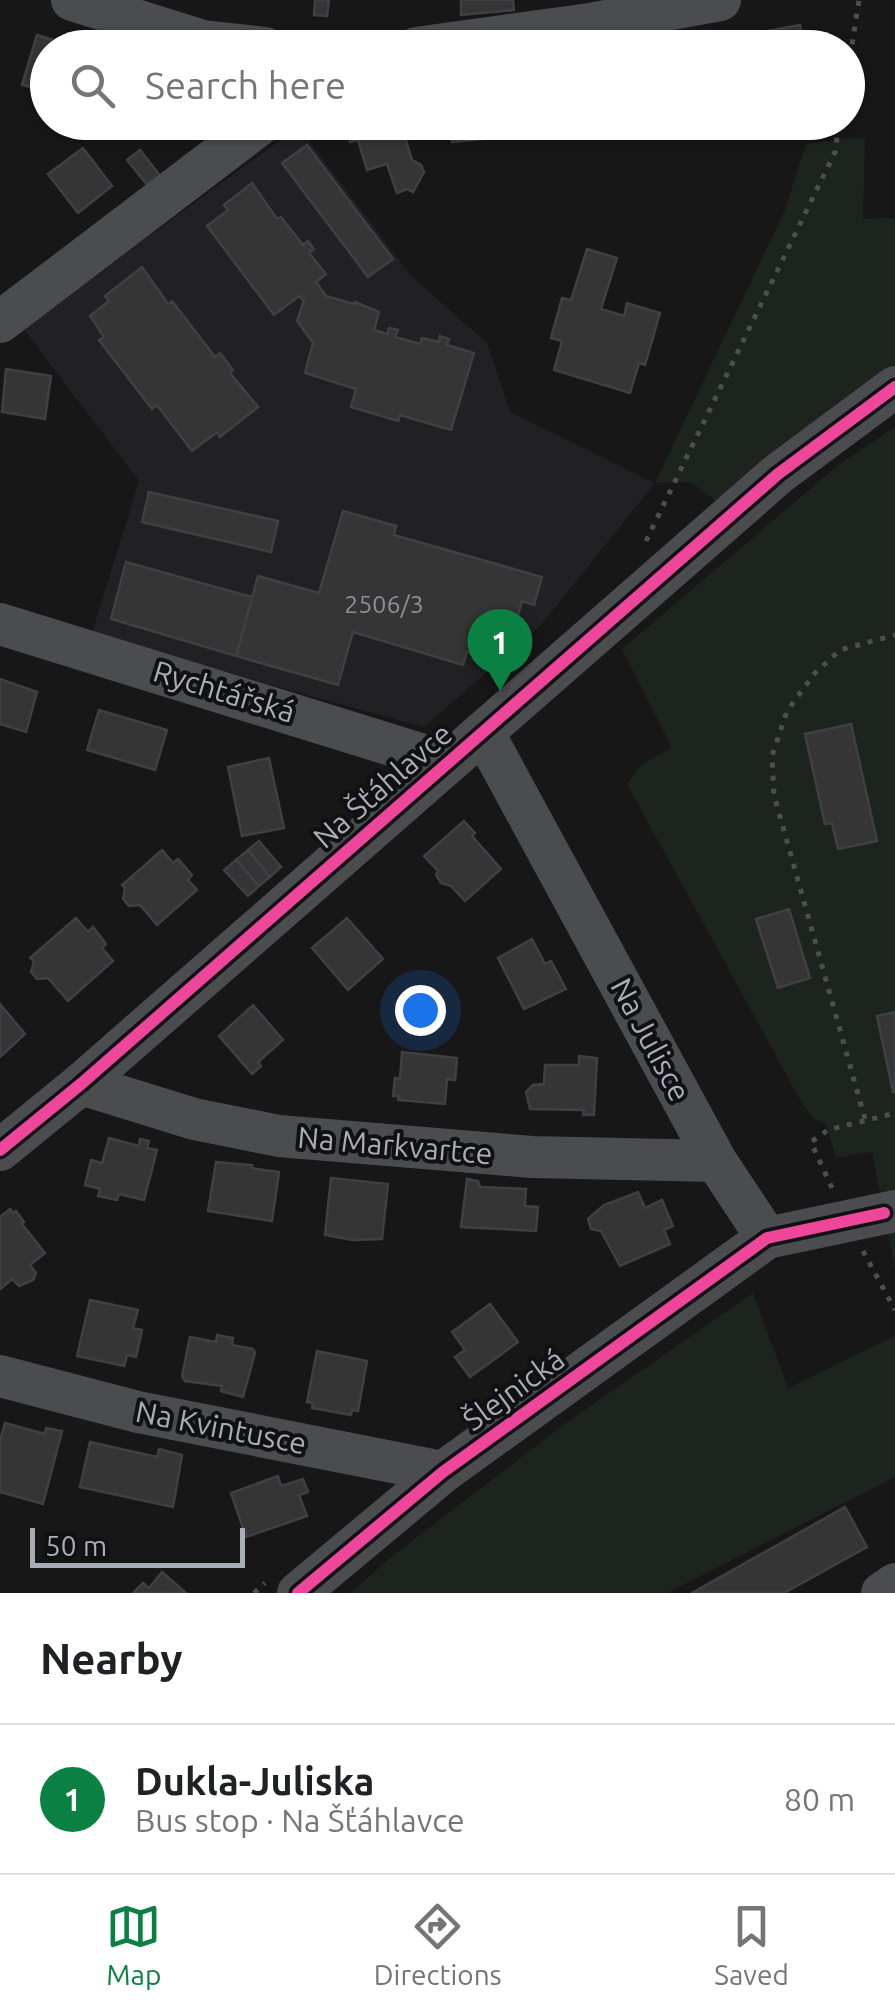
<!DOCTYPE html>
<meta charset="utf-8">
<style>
:root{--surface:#fff;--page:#f6f6f6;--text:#202124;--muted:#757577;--line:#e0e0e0;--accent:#0b8043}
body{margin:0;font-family:Ubuntu,sans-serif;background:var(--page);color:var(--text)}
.scale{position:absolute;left:30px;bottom:25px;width:215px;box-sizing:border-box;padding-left:10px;border:5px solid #a8adb8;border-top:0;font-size:28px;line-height:35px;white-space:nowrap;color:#a8adb8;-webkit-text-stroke:8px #111113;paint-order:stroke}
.you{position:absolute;left:420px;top:1010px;width:35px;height:35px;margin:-25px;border:8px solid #fff;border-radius:50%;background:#1a73e8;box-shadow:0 0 0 15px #1a73e833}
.badge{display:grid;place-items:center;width:65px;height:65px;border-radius:50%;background:var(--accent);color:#fff;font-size:32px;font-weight:700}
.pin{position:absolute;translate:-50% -82px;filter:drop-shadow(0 2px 5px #0008)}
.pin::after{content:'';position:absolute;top:52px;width:35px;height:30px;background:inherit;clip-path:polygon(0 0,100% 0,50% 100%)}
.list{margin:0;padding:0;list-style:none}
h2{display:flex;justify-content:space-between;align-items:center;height:130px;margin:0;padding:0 40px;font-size:42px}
h2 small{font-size:32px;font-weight:400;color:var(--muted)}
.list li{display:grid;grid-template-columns:65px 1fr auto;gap:30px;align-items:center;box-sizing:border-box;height:150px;padding:0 40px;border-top:2px solid var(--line)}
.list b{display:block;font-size:38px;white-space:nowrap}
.list p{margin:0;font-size:32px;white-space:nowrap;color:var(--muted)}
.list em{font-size:32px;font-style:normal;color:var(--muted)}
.icon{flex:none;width:55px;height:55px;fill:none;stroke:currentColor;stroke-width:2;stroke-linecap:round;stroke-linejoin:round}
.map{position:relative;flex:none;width:895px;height:1593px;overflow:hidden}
.search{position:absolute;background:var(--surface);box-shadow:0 2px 8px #0004;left:30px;right:30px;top:30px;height:110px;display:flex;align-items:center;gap:25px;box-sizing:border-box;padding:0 35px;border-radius:55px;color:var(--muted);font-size:38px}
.sheet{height:280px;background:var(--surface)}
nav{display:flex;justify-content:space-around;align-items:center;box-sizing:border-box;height:140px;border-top:2px solid var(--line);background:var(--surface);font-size:28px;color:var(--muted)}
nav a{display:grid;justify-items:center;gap:5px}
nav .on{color:var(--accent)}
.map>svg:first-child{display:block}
</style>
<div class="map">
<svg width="895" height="1593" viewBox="0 0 895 1593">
<rect width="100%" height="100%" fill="#171717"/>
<polygon fill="#212123" points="298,127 412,277 487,343 510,412 655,483 540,626 424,727 91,636 139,481 23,328"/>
<g fill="#1d241e">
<polygon points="853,138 865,139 863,219 895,218 895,364 717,502 691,482 655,483 785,210 806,144"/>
<polygon points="895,427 895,1270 872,1152 836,1158 826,1124 816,1121 803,1105 627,784 642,764 672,748 622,649 837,466"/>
<polygon points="753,1293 788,1388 895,1336 895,1477 667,1593 351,1593 386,1561 566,1423"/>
</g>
<g fill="#353536" stroke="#3f4043" stroke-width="2.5">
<polygon points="315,0 329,0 327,16 314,15"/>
<polygon points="461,0 513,0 514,10 461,15"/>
<polygon points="800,25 804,48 740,48 739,44 758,41 757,33"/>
<polygon points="37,35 79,48 48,48 48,92 22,85"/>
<polygon points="346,122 400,122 412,160 421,165 424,172 413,192 407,189 397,193 387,164 367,170 358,140 350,142"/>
<polygon points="450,122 525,122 526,135 452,142"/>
<polygon points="307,145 393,259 368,277 282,163"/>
<polygon points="83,148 112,186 78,213 48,174"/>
<polygon points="140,150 162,178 149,187 127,160"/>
<polygon points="252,183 277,219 281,217 303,245 308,241 314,249 309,253 326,274 316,282 326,296 354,304 355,302 379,312 374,330 387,334 389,328 398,330 395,337 420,344 422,338 439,342 440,336 449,339 447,345 474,353 451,430 400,415 398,421 351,407 356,389 305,373 313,343 297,321 304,301 299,296 274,315 207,226 228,210 224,205"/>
<polygon points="587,249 617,258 601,309 624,316 627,303 660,313 645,365 639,363 630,393 554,370 562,341 551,338 562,298 571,300"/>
<polygon points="142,267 168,304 172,301 215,357 220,353 233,370 230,373 258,407 220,437 217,432 192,451 157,405 152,409 99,340 104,337 90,316 109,301 105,296"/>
<polygon points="6,369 51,376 45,419 2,412"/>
<polygon points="149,492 278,521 271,552 142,522"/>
<polygon points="343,511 396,526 394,535 542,577 534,605 522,601 515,626 502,622 492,659 467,652 463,665 353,632 338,685 236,656 258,576 319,593"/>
<polygon points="126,562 252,597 236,656 111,619"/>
<polygon points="0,679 37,692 26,732 0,724"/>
<polygon points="99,710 167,730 155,770 87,750"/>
<polygon points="851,724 877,841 838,849 832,823 825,824 805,734"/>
<polygon points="269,758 284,828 242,836 228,767"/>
<polygon points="464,821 475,833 472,836 501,869 465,901 451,886 441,883 436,875 438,871 424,856"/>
<polygon points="259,841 281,867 270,877 248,850"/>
<polygon points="162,850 173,863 178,859 192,875 188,880 197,890 157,925 140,905 129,906 123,899 125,888 122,885"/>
<polygon points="248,850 270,877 259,886 236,860"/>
<polygon points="236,860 259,886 248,896 224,870"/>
<polygon points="789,909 810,978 778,988 756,919"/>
<polygon points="76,918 88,932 93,927 106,944 102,948 113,961 68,1001 48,978 37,979 31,972 34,961 30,958"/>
<polygon points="347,918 383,959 348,990 312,948"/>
<polygon points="532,939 545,964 551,961 566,989 524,1009 498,958"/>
<polygon points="0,1004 25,1034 0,1057"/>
<polygon points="253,1005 283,1040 258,1062 261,1066 252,1074 219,1036"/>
<polygon points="895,1012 895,1092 893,1092 877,1016"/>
<polygon points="402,1052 457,1058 455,1080 447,1079 445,1104 398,1100 399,1096 393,1096 395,1078 400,1079"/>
<polygon points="579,1056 597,1058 594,1115 583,1115 584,1110 530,1109 526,1092 533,1085 544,1084 545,1065 579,1065"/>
<polygon points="109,1138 139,1146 140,1139 149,1141 147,1148 157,1150 144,1200 119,1194 117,1200 98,1196 100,1189 85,1185 91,1160 102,1163"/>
<polygon points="216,1162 252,1165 251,1168 279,1172 272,1221 208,1211"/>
<polygon points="331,1178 388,1184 382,1239 353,1240 325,1235"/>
<polygon points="467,1179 478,1181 480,1187 526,1189 525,1206 538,1207 536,1231 461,1227"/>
<polygon points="638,1192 645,1208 662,1200 673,1226 664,1230 670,1244 620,1266 601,1231 591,1229 588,1219 604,1205"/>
<polygon points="10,1209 13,1213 16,1211 24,1222 22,1224 45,1253 30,1265 36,1273 33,1280 19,1286 12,1279 0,1289 0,1217"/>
<polygon points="90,1300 138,1310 133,1328 142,1330 136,1357 127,1355 124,1366 77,1356"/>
<polygon points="490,1304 518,1342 470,1377 455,1357 465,1350 452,1332"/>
<polygon points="217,1335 233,1338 232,1345 253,1349 255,1353 243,1397 221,1391 222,1386 185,1381 182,1376 190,1337 216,1342"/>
<polygon points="317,1351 367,1361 358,1411 352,1410 351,1415 312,1408 313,1403 307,1402"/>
<polygon points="5,1423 45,1434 46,1428 62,1431 43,1504 0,1492 0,1441"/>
<polygon points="90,1442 157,1457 159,1449 182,1455 173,1507 80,1487"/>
<polygon points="278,1476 281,1486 303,1479 308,1492 299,1495 307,1516 246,1537 231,1493"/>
<polygon points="845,1507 867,1547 784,1593 692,1593"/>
<polygon points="162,1572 186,1593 133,1593 143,1583 149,1588"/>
</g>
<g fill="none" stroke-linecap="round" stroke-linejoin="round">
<g stroke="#4d4e52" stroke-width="5" stroke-dasharray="5 8" stroke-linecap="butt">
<polyline points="848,70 859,0"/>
<polyline points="646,541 835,152 839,122"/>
<polyline points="865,1119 774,795 772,756 787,711 814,674 840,650 895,635"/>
<polyline points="832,1188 811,1142 828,1130 895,1113"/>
<polyline points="863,1251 895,1310"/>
<polyline points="254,1593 265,1583"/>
</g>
<g stroke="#4b4c50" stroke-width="42">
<polyline points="72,0 203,41 265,48"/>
<polyline points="416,48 590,24 720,0"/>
<polyline points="0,322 263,122"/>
<polyline points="0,624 446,762"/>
<polyline points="483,732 716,1161 767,1238"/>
<polyline points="81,1084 194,1119 279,1136 532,1157 716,1161"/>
<polyline points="0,1150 81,1084 778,474 895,387"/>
<polyline points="0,1376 138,1412 443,1472"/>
<polyline points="298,1593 443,1472 767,1238 895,1211"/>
<polyline points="882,1593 895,1584"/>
</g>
<g stroke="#111113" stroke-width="19">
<g id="cycleway">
<polyline points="0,1150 81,1084 778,474 895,387"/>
<polyline points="298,1593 443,1472 767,1238 884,1213"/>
</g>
</g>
<use href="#cycleway" stroke="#ed469a" stroke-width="12"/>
</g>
<g text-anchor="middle" stroke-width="8" stroke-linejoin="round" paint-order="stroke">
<g font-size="25" fill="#8b8f98">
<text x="384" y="613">2506/3</text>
</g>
<g font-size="30" fill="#a8adb8" stroke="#111113">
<text transform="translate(224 692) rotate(17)" y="10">Rychtářská</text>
<text transform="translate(383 786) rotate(-41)" y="10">Na Šťáhlavce</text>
<text transform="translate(650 1040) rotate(62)" y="10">Na Julisce</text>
<text transform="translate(395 1146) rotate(5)" y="10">Na Markvartce</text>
<text transform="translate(514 1390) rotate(-36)" y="10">Šlejnická</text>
<text transform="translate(221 1428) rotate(11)" y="10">Na Kvintusce</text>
</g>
</g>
</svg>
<div class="scale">50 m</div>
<div class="you"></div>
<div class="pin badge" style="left:500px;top:691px">1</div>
<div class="search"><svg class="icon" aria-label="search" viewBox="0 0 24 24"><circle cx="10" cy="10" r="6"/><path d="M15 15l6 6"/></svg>Search here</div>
</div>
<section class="sheet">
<h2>Nearby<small></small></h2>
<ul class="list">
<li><span class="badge">1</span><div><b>Dukla-Juliska</b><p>Bus stop · Na Šťáhlavce</p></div><em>80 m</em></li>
</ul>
</section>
<nav>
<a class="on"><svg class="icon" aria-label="map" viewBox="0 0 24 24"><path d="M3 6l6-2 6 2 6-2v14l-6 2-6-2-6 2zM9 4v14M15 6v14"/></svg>Map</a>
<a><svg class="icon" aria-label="directions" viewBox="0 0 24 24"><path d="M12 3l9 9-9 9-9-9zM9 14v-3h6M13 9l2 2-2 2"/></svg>Directions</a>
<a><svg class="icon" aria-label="saved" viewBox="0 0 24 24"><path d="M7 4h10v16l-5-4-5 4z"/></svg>Saved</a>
</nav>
